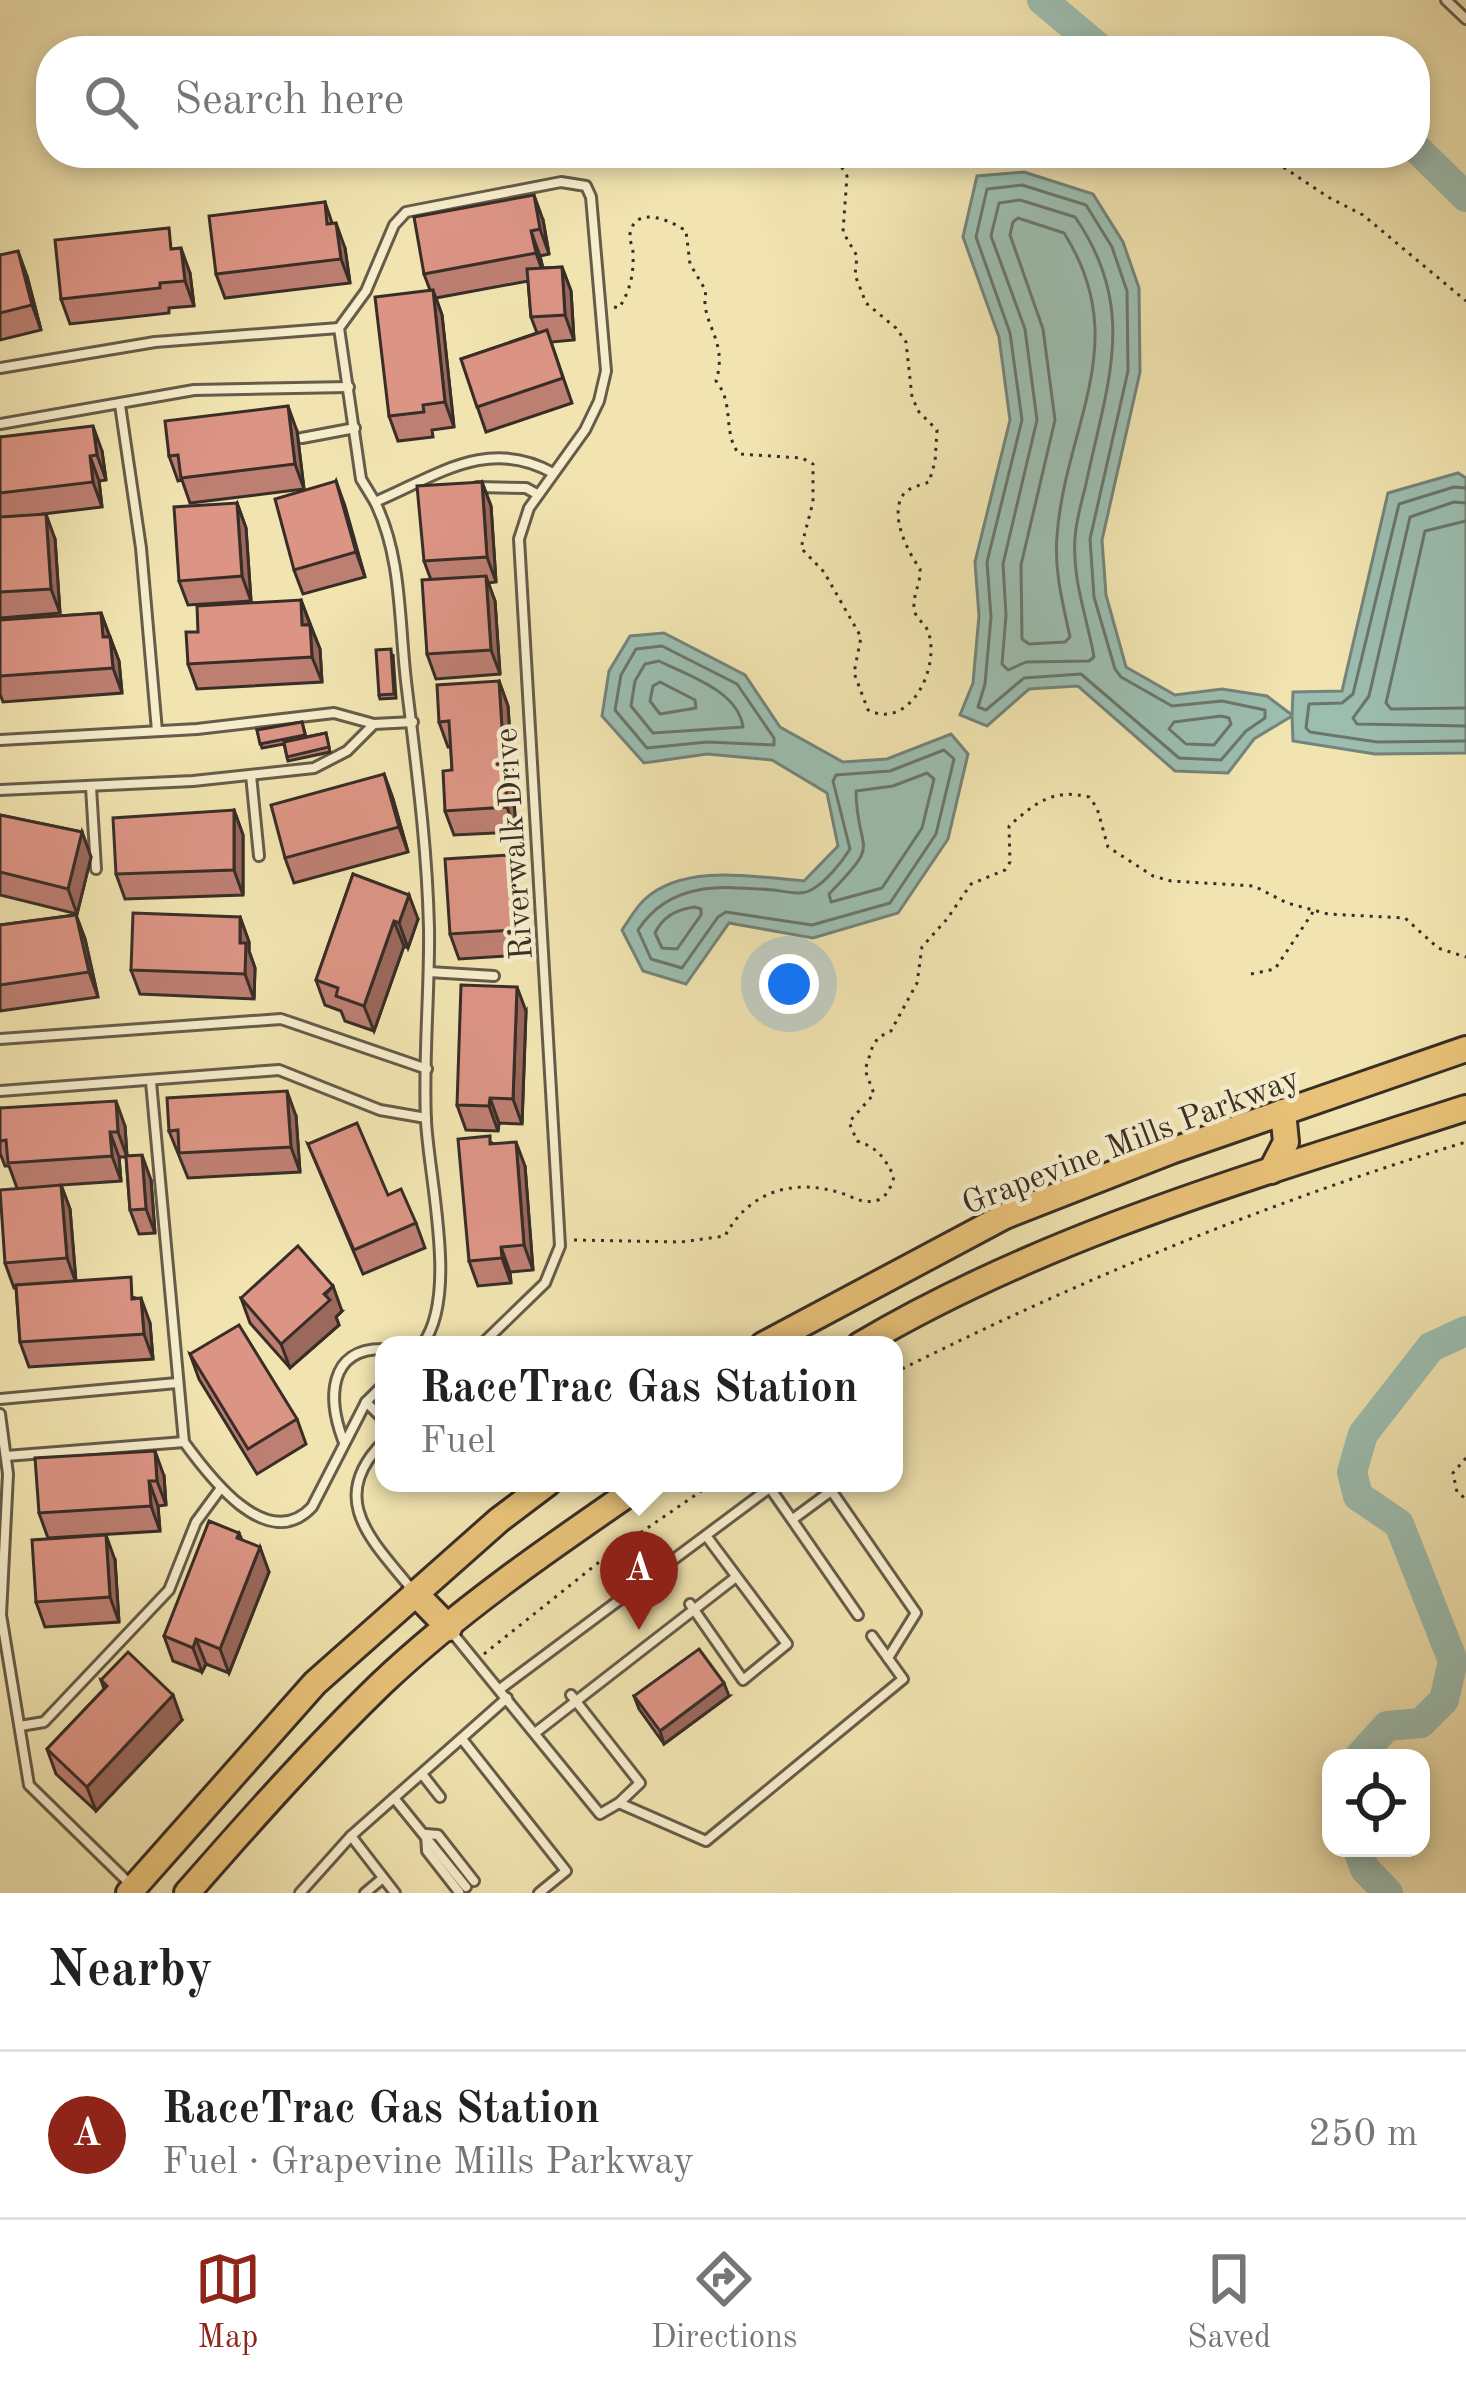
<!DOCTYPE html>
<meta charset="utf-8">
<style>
:root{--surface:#fff;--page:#f2f2f2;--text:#222;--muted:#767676;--line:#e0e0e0;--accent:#8f2418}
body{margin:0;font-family:"Old Standard TT",serif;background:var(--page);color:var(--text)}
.controls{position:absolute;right:36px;bottom:36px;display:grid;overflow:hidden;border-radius:24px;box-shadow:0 6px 18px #0003}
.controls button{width:108px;height:108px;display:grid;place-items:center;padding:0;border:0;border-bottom:3px solid var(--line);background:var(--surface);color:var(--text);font:60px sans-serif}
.you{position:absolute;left:789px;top:984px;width:42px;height:42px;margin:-30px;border:9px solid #fff;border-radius:50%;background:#1a73e8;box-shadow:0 0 0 18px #1a73e833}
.badge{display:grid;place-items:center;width:78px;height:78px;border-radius:50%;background:var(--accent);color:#fff;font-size:39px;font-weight:700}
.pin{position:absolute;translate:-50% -99px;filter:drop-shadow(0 3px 6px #0008)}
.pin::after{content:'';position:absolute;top:63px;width:42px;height:36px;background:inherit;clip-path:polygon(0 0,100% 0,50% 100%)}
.popup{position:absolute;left:375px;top:1336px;width:528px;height:156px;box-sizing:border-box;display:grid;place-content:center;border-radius:24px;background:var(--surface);filter:drop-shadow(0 3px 9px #0005);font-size:39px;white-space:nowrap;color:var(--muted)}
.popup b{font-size:45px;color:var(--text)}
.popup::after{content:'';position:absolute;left:50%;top:100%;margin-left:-24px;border:24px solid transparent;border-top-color:var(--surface)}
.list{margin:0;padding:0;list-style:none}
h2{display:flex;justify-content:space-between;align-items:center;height:156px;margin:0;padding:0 48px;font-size:51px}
h2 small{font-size:39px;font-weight:400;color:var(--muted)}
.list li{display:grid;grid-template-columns:78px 1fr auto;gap:36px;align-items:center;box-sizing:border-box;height:168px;padding:0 48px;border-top:3px solid var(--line)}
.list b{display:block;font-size:45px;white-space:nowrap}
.list p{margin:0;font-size:39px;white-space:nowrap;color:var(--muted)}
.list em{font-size:39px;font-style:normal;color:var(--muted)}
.icon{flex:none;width:66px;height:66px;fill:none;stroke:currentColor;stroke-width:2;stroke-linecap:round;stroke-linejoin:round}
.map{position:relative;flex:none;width:1466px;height:1893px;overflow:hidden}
.search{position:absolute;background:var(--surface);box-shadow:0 6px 18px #0003;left:36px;right:36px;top:36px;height:132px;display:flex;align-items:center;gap:30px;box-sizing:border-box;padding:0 42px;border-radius:48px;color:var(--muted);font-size:45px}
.sheet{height:324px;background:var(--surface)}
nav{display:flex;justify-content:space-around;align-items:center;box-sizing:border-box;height:168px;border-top:3px solid var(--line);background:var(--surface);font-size:33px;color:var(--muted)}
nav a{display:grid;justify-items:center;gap:6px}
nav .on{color:var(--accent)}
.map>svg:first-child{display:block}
</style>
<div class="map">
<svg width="1466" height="1893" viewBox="0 0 1466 1893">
<rect width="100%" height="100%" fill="#f1e4b0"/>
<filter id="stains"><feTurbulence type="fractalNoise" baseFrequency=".00167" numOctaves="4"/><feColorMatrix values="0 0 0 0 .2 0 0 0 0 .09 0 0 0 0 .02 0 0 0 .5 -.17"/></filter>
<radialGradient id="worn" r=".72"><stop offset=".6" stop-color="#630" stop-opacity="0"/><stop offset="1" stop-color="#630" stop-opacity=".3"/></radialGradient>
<g fill="#9cbeb1" stroke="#74847a" stroke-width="3">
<polygon points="1024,172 1093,194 1123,242 1139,288 1140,372 1102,540 1106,595 1126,667 1175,695 1222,689 1267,696 1292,715 1293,692 1342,691 1388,493 1458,473 1466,478 1466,753 1375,754 1293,741 1292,716 1254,739 1228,773 1175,771 1078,686 1029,689 987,726 960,715 973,683 979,616 975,562 1010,420 999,337 963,237 977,176"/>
<path d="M 664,633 L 745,675 L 780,727 L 843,762 L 887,759 L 951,734 L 968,754 L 948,839 L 898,913 L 813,938 L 729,923 L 686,984 L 643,971 L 622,930 C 629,920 636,907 645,899 C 685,863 755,877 804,881 L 838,846 L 827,793 L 772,760 L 707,754 L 644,763 L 602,716 L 609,671 L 630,636 Z"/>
</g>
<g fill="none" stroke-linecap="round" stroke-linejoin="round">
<g stroke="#6a766c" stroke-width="3">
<polygon points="1022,185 1086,205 1112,247 1127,291 1128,371 1090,539 1094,597 1115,669 1121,677 1172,706 1222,701 1265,710 1265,718 1246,731 1221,760 1179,758 1081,674 1024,678 986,710 978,707 985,684 991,617 987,562 1022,420 1010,333 976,237 987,189"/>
<path d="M 1020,200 L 1075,217 C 1139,309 1107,383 1086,484 C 1082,501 1076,520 1075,538 C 1072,580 1087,617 1094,657 L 1089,661 L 1026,662 L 1008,670 L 1002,664 L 1006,615 L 1003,564 L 1037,420 L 1025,329 L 991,236 L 999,203 Z"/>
<path d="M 1018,218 L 1064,233 C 1134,343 1065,425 1057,536 C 1054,571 1063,604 1070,637 L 1065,642 L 1029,644 L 1022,639 L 1021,565 L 1055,420 L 1043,329 L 1010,235 L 1013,222 Z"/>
<polyline points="1466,488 1454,487 1399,504 1353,694 1342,703 1309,704 1306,728 1310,732 1377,742 1466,741"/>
<polyline points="1466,503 1454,502 1410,517 1369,696 1353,718 1357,724 1466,726"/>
<polyline points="1466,521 1425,531 1386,703 1391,709 1466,708"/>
<polygon points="662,646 737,684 774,738 774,745 707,742 647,748 615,710 621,675 636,649"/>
<path d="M 659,661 C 689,676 738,691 743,727 L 653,733 L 631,706 L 635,681 L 645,664 Z"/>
<polygon points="660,682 695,700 696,708 660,714 650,701 653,686"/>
<polygon points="1221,716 1229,718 1231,724 1214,745 1186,744 1169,729 1174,722"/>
<path d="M 944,750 L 954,759 L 936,834 L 890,903 L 812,925 L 726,912 L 718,917 L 682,968 L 651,959 L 638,930 C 670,881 720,886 774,890 C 784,891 801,896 811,890 C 825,883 842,862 850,849 L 833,781 L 836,775 L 890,771 Z"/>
<path d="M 927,773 L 934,779 L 922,828 L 882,888 L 831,902 L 829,894 C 884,838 857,856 856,791 L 893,786 Z"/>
<path d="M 695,907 L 701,909 L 701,915 L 677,949 L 662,948 L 655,933 C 663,916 677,909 695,907 Z"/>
</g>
<g stroke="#9cbeb1" stroke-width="30">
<polyline points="1042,0 1103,51"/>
<polyline points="1415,147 1466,197"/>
<polyline points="1358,1758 1387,1726 1421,1723 1444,1700 1453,1661 1399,1524 1358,1496 1352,1472 1363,1434 1431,1347 1466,1331"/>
<polyline points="1357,1848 1365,1869 1388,1893"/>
</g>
<g stroke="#675c49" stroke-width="14">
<g id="service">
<polyline points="1446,0 1466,19"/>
<polyline points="0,368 155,342 339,328"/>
<polyline points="120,405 141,548 157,731"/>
<polyline points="0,424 194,390 349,387"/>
<polyline points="302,438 355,428"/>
<polyline points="477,487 526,488 537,494"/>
<path d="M 375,502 C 402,557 399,621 406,681 C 416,765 427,843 429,928 C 430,992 423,1057 426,1121 C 429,1180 459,1297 422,1345"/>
<polyline points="0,740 197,729 334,713 374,724"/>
<polyline points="251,775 259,856"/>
<polyline points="91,787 96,869"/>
<polyline points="0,790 193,781 314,768 347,751 374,724 413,722"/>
<polyline points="429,972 494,976"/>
<polyline points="0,1039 281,1019 427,1069"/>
<path d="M 151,1082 L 184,1442 C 208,1475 267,1555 312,1507 L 366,1402"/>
<polyline points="0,1091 279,1070 380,1110 426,1118"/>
<path d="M 481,1345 L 545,1283 L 560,1246 L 519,539 L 529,508 L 585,430 L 599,401 L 606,371 L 591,197 L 586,186 L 561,182 L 406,212 L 394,225 L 366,291 L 339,328 L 361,479 L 375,502 C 435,477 487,436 553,473"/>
<polyline points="384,1384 366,1402 384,1420"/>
<polyline points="0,1399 177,1383"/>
<polyline points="0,1414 8,1474 1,1615 29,1785 129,1883"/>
<path d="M 343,1440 C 328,1400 327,1348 384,1349"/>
<path d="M 384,1441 C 325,1500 373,1541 414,1592"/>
<polyline points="6,1456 184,1442"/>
<polyline points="826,1483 916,1613 888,1658"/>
<polyline points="770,1488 858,1615"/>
<polyline points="793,1519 831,1491"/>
<polyline points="690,1604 743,1680 787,1644 707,1537"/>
<polyline points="450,1630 600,1814 619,1803 640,1783 571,1695"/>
<polyline points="500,1689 776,1483"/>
<polyline points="20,1726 44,1722 169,1590 196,1522 221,1488"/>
<polyline points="535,1733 736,1577"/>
<polyline points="462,1739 566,1871 539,1893"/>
<polyline points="422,1774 440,1797"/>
<polyline points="394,1798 466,1887"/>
<polyline points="619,1803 706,1841 903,1679 872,1636"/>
<polyline points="351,1836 395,1893"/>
<polyline points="459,1892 427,1851 426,1834 438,1835 474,1881"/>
<polyline points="300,1893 351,1836 507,1698"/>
<polyline points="365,1893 383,1878"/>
</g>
</g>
<g stroke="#392e27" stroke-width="30">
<g id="primary">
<polyline points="1271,1171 1286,1142 1283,1112"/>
<polyline points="763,1345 1005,1216 1171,1151 1466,1049"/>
<path d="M 860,1345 C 1047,1234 1261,1174 1466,1108"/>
<polyline points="415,1593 449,1628"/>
<polyline points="129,1893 315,1683 499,1520 548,1483"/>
<path d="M 187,1893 C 250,1821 313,1750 381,1684 C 460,1609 554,1545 644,1483"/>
</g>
</g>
<g stroke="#392e27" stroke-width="3" stroke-dasharray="3 6" stroke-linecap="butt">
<path d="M 1133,153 C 1154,159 1178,153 1201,154 C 1230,156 1246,167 1277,163 L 1328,197 L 1363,215 L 1466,301"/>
<path d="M 614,307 L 619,308 C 630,291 634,274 633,253 C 633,247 629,240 630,234 C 635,204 672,221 686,231 L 690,264 L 706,291 C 699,323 729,339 716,381 C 735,404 722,432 739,454 L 802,458 L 813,464 L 813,502 L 801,548 L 824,572 L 861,637 L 854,673 L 868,710 C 910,731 941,667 928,631 C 924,622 914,618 914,607 C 913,594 921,583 920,569 C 908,552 889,516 903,495 C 907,488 921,485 929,482 L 935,462 L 937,430 L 919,412 L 912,397 L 906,342 L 896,328 L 866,303 L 855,275 L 857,256 L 843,232 L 847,176 L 833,153"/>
<polyline points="1251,974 1275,969 1313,912"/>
<path d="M 574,1240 L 681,1242 L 725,1236 C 749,1191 794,1178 841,1193 C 854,1197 863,1205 878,1200 C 888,1196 891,1186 894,1177 C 885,1158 877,1147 857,1141 L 849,1122 L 874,1094 L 865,1070 L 873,1045 L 879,1037 L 891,1031 L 917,983 L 922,947 L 947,919 L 971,884 L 1005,870 L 1010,862 L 1009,826 C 1035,803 1053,788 1089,797 L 1097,808 L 1108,847 L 1153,876 L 1171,881 L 1254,886 L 1287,903 L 1328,914 L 1405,918 L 1438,948 L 1466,957"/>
<path d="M 894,1373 C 1079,1280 1268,1202 1466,1142"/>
<polyline points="1466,1458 1453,1473 1457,1492 1466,1499"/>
<polyline points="484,1654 608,1555 713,1483"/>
</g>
<use href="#service" stroke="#f6edcc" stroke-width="8"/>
<use href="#primary" stroke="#e8c278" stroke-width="24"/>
</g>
<g fill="#bd7f72" stroke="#392e27" stroke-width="3">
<polygon points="325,202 332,223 345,248 350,283 225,298 216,274"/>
<polygon points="543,220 549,254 540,256 543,268 562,267 571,291 574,340 551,342 572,403 486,432 461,359 537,333 531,317 528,281 436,298 442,315 454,427 432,430 433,437 398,441 389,416 430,290 424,274"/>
<polygon points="177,249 190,273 194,306 169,308 169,313 70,324 61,299"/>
<polygon points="0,255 27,276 41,330 0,340"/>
<polygon points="297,431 304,489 190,503 182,480 178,481 169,456"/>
<polygon points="0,437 102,451 106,480 99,481 102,507 43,514 55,539 60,613 0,618"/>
<polygon points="336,481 365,577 303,594 294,570"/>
<polygon points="482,482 491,506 496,582 488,583 495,601 500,674 436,679 427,654 431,580 424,561"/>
<polygon points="237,503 246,528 251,601 188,605 179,581"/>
<polygon points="301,600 320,649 322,682 197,689 188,664 198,632"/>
<polygon points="101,613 119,661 122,693 3,702 0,694 0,620"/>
<polygon points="393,654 396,698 380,699 379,695"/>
<polygon points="499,681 508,706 516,832 454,835 445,811 452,770 451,747 448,747 439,722"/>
<polygon points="302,722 306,737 326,733 330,752 288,761 284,744 262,748 257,730"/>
<polygon points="384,774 393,799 408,852 294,883 285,858"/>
<polygon points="234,810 243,835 243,895 125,899 116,874"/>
<polygon points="0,815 82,832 91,857 77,914 0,895"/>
<polygon points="508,855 517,880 522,955 459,959 450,934"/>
<polygon points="353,874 418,919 408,948 404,946 374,1031 345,1021 341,1011 325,1005 316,980"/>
<polygon points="76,915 85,939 98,997 0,1011 0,925"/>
<polygon points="240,917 249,942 249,951 255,968 254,999 140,994 131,970"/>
<polygon points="526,1011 522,1124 499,1123 498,1131 466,1130 457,1105"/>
<polygon points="0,1108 125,1126 127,1156 151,1180 155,1233 139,1234 130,1210 126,1157 119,1157 121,1181 61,1185 70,1209 76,1281 139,1299 150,1323 153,1359 29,1367 20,1342 16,1288 14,1288 5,1263 17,1188 9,1166 5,1166 0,1153"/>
<polygon points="296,1116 300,1172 188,1178 169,1131"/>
<polygon points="492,1143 525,1166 533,1270 510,1272 511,1283 478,1286 469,1261"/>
<polygon points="308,1144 388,1195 416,1223 425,1248 363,1274"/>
<polygon points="241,1298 342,1311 336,1317 339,1325 290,1368 250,1323"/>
<polygon points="190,1354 297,1419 306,1444 257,1474 199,1379"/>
<polygon points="164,1476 166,1505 158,1506 160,1531 48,1538 39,1513"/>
<polygon points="239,1533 242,1540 269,1572 229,1673 206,1664 202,1672 173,1661 164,1636"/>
<polygon points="115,1560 119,1622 45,1627 36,1602"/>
<polygon points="101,1680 182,1720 96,1811 56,1774 47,1749 104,1689"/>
<polygon points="634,1696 729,1696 664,1744 639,1709"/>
</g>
<g fill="#9a685c" stroke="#392e27" stroke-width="3">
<polygon points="534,195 543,220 549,254 540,229"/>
<polygon points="336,223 345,248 350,283 341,259"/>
<polygon points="531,231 540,256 545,278 536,253"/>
<polygon points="181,248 190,273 194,306 185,281"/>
<polygon points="18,251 27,276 41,330 32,305"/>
<polygon points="562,267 571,291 574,340 565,315"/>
<polygon points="433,290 442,315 454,427 445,402"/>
<polygon points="288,406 297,431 304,489 295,464"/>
<polygon points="93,426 102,451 106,480 97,455"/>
<polygon points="90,456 99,481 102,507 93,482"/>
<polygon points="336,481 345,506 365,577 356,552"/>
<polygon points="482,482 491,506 496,582 487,557"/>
<polygon points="237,503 246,528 251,601 242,576"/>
<polygon points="46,514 55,539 60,613 51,589"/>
<polygon points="486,576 495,601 500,674 491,650"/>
<polygon points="301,600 310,625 302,625"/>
<polygon points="101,613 110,638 103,637"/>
<polygon points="310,625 320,649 322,682 312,657"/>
<polygon points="110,637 119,661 122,693 113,668"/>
<polygon points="499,681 508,706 516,832 507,807"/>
<polygon points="384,774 393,799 408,852 399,827"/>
<polygon points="234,810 243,835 243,895 234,870"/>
<polygon points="82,832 91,857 77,914 68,889"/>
<polygon points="508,855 517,880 522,955 513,930"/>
<polygon points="409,895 418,919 408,948 399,923"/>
<polygon points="76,915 85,939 98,997 89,972"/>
<polygon points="240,917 249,942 249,951 255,968 254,999 245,974 240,943"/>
<polygon points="394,921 404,946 374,1031 364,1006"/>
<polygon points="517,987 526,1011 522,1124 513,1099"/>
<polygon points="287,1091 296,1116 300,1172 291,1147"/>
<polygon points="490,1098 499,1123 498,1131 489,1106"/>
<polygon points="116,1101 125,1126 127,1157 118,1132"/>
<polygon points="110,1132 119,1157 121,1181 112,1156"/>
<polygon points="516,1142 525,1166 533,1270 524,1245"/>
<polygon points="142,1155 151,1180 155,1233 146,1209"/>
<polygon points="61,1185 70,1209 76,1283 67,1258"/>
<polygon points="501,1247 510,1272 511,1283 502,1258"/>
<polygon points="333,1286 342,1311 336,1317 339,1325 290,1368 281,1344"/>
<polygon points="141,1298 150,1323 153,1359 144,1334"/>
<polygon points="155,1451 164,1476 166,1505 157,1481"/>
<polygon points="149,1481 158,1506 160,1531 151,1506"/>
<polygon points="106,1535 115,1560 119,1622 110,1597"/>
<polygon points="260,1547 269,1572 229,1673 220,1649"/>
<polygon points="196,1639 206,1664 202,1672 193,1648"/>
<polygon points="724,1683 729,1696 664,1744 660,1731"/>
<polygon points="173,1695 182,1720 96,1811 87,1787"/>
</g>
<g fill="#dc9484" stroke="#392e27" stroke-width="3">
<polygon points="534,195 540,229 531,231 536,253 424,274 414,217"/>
<polygon points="325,202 327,224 336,223 341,259 216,274 209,216"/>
<polygon points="169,228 171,249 181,248 185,281 160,283 160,288 61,299 55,240"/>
<polygon points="18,251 32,305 0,313 0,255"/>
<polygon points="562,267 565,315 531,317 527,269"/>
<polygon points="433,290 445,402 423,405 424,412 389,416 375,297"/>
<polygon points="547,330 563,378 477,407 461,359"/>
<polygon points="288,406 295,464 181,478 178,455 169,456 165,421"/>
<polygon points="93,426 97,455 90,456 93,482 0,493 0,437"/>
<polygon points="336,481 356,552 294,570 275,499"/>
<polygon points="482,482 487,557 424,561 417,486"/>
<polygon points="237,503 242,576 179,581 174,507"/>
<polygon points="46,514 51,589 0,592 0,517"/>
<polygon points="486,576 491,650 427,654 422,580"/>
<polygon points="301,600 302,625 310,625 312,657 188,664 186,632 198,632 197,606"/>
<polygon points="101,613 103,637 110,637 113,668 0,676 0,620"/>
<polygon points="391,649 394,694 379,695 376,650"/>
<polygon points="499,681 507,807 445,811 443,771 452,770 449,721 439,722 437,685"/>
<polygon points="302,722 305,735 260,744 257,730"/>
<polygon points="326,733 329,747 287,757 284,742"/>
<polygon points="384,774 399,827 285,858 271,805"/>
<polygon points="234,810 234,870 116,874 113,818"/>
<polygon points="0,815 82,832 68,889 0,872"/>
<polygon points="508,855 513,930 450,934 445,859"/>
<polygon points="353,874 409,895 399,923 394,921 364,1006 336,996 338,988 316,980"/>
<polygon points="133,913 240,917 240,943 246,943 245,974 131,970"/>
<polygon points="76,915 89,972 0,985 0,925"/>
<polygon points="461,985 517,987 513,1099 490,1098 489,1106 457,1105"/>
<polygon points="287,1091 291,1147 179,1153 178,1130 169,1131 167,1098"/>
<polygon points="116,1101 118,1132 110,1132 112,1156 8,1163 6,1140 0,1141 0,1108"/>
<polygon points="357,1123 388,1195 401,1189 416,1223 354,1250 308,1144"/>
<polygon points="490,1136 490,1144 516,1142 524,1245 501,1247 502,1258 469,1261 458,1139"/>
<polygon points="142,1155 146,1209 130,1210 126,1156"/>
<polygon points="61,1185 67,1258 5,1263 0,1190"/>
<polygon points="298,1246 333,1286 324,1294 330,1300 281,1344 241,1298"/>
<polygon points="131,1277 132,1299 141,1298 144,1334 20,1342 16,1285"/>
<polygon points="239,1325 297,1419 248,1449 190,1354"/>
<polygon points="155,1451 157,1481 149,1481 151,1506 39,1513 35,1458"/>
<polygon points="209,1521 239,1533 237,1538 260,1547 220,1649 196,1639 193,1648 164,1636"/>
<polygon points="106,1535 110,1597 36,1602 32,1540"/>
<polygon points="699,1649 724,1683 660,1731 634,1696"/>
<polygon points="128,1652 173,1695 87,1787 47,1749 107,1686 101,1680"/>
</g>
<g text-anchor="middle" stroke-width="9" stroke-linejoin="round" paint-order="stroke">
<g font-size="33" fill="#392e27" stroke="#f6edcc">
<text transform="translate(512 844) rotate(-94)" y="12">Riverwalk Drive</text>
<text transform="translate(1130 1139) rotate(-21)" y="12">Grapevine Mills Parkway</text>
</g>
</g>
<rect width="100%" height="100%" filter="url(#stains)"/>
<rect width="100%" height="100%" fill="url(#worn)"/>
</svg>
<div class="controls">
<button><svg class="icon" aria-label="locate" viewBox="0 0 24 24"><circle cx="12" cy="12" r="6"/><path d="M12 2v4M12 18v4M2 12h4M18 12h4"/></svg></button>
</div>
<div class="you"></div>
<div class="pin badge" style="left:639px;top:1630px">A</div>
<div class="popup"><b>RaceTrac Gas Station</b>Fuel</div>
<div class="search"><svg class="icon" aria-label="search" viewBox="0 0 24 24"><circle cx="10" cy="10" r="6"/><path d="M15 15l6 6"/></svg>Search here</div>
</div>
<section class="sheet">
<h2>Nearby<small></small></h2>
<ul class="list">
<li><span class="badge">A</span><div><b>RaceTrac Gas Station</b><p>Fuel · Grapevine Mills Parkway</p></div><em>250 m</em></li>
</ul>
</section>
<nav>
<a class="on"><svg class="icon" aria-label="map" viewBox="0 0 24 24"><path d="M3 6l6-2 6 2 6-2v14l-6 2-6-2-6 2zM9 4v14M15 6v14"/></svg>Map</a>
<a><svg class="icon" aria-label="directions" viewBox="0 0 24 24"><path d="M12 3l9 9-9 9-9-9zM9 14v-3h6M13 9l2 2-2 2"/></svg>Directions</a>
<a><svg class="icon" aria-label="saved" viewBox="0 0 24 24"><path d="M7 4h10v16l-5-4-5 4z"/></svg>Saved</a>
</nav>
